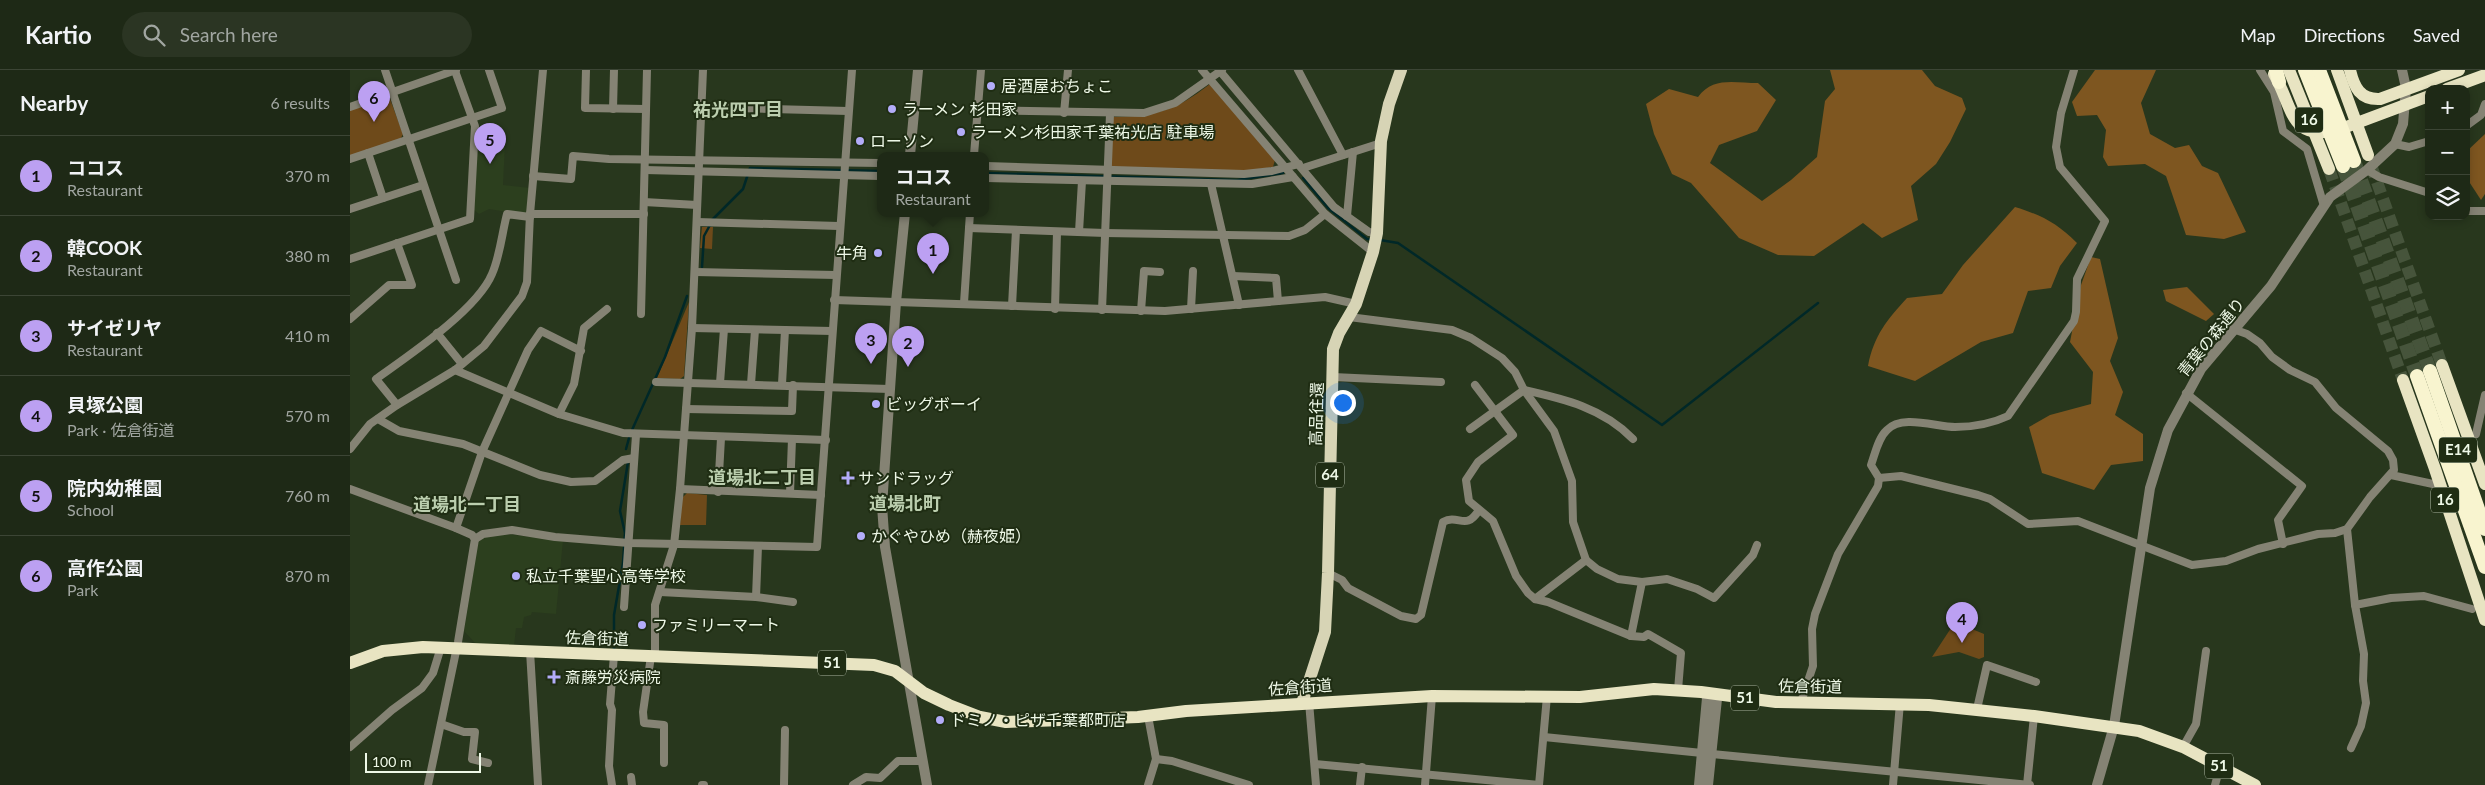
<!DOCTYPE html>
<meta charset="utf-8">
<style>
:root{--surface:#1e2916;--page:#2b3523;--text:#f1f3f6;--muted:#a1a6a1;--line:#3c4535;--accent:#bca0f2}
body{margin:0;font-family:Lato,"Noto Sans JP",sans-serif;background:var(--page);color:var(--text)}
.controls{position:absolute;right:15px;top:15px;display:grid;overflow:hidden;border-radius:10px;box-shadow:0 2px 8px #0003}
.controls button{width:45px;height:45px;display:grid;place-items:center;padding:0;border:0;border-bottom:1px solid var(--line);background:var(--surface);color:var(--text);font:25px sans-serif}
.scale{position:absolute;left:15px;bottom:12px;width:116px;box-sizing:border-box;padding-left:5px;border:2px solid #eef8e7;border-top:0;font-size:14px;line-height:18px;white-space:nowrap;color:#eef8e7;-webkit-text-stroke:4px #1f2d13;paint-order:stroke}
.you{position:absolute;left:992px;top:332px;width:18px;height:18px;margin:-12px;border:4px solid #fff;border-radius:50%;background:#1a73e8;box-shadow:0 0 0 8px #1a73e833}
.badge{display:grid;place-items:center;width:32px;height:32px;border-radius:50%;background:var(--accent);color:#111;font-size:16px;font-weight:700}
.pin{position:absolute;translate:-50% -41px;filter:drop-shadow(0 1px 2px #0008)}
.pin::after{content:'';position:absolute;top:26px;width:18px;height:15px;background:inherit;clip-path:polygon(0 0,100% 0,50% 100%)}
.popup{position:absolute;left:527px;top:82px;width:112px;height:65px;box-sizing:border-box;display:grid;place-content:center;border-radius:10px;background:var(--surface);filter:drop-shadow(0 1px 4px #0005);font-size:16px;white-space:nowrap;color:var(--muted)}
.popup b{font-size:19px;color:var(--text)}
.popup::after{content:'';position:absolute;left:50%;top:100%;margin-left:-10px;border:10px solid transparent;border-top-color:var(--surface)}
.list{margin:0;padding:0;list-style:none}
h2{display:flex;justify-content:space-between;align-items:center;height:65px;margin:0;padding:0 20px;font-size:21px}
h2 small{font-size:16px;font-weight:400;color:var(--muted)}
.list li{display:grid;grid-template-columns:32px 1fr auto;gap:15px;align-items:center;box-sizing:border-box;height:80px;padding:0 20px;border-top:1px solid var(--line)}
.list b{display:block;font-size:19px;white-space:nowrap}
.list p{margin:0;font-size:16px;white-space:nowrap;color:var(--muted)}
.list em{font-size:16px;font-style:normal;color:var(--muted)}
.icon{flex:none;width:28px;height:28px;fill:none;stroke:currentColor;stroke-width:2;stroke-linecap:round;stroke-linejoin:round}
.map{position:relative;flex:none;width:2135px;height:715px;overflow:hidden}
header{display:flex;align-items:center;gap:30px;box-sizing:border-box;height:70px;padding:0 25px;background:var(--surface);border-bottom:1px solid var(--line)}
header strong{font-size:24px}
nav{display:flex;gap:28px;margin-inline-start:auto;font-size:18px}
.search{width:350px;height:45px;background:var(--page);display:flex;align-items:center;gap:12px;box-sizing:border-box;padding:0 18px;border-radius:28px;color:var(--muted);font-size:19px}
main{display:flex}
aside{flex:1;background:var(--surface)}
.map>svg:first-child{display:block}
</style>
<header>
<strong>Kartio</strong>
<div class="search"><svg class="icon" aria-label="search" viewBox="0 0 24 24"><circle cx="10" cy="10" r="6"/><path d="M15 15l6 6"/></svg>Search here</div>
<nav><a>Map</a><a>Directions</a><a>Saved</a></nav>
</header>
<main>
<aside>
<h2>Nearby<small>6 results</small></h2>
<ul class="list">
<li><span class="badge">1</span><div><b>ココス</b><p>Restaurant</p></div><em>370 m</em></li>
<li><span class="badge">2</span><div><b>韓COOK</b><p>Restaurant</p></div><em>380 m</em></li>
<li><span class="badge">3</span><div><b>サイゼリヤ</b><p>Restaurant</p></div><em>410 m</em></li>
<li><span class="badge">4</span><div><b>貝塚公園</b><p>Park · 佐倉街道</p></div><em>570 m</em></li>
<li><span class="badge">5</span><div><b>院内幼稚園</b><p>School</p></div><em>760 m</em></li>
<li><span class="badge">6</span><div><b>高作公園</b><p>Park</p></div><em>870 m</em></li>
</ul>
</aside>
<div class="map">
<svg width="2135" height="715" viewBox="0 0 2135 715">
<rect width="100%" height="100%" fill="#28371d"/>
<g fill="#2c3f1e">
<polygon points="127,72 155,74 153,115 180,118 178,143 176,145 139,139 129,144 124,140"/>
<polygon points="143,463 213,470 206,544 182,542 181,545 174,547 172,558 166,558 164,576 127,575 114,561 129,468"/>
</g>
<g fill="#6e4a1a">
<path d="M 860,14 L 925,90 L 923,97 L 894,101 L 760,97 L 763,47 C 806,46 825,41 860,14 Z"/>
<polygon points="36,28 40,29 53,64 50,70 0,86 0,40"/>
<polygon points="352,157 363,157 362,179 350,178"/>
<polygon points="339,232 334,306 330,309 307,308"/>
<polygon points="337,423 357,425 356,455 330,455 332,428"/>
<polygon points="1605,552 1634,564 1634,587 1629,589 1609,582 1582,587"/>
</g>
<g fill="#7e5620">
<path d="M 1480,0 L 1572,0 L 1585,16 L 1612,28 L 1616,39 L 1600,72 L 1586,94 L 1561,116 L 1568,150 L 1532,168 L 1513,153 L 1464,186 L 1428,185 L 1389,168 L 1341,113 L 1322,104 L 1304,64 L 1296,34 L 1319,19 L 1348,27 C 1363,6 1385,13 1408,13 L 1426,30 L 1407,61 L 1369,75 L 1360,93 L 1412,131 L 1441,110 L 1467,87 L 1475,31 L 1485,19 Z"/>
<polygon points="1745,0 1806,0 1791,33 1800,64 1825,78 1839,75 1852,96 1868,103 1896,162 1874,169 1836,165 1816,106 1795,94 1758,96 1753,87 1756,60 1747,45 1727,46 1722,32"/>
<polygon points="2135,64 2135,124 2131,130 2116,107 2116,82"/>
<path d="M 1665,137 C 1691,145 1707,153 1727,173 L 1710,196 L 1701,218 L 1678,221 L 1663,263 L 1631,272 L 1565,311 L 1518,296 C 1524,265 1537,250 1557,228 L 1592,224 L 1613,195 Z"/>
<polygon points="1741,187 1750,189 1768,268 1760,291 1773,322 1765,345 1793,364 1793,391 1761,395 1744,420 1692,403 1679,357 1700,345 1741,334 1743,302 1720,272 1731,215"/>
<polygon points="1837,217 1864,244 1856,251 1816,231 1813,220"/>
</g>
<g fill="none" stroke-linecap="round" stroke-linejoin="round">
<g stroke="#002828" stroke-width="2.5">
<polyline points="636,103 887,110 933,103"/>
<polyline points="953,108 978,138 1017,169 1022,169"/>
<polyline points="362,150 393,119 400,98 530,101"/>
<polyline points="1030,170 1048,173 1312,355 1468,233"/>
<polyline points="352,197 354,166 360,155"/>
<polyline points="282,360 315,287 337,226"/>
<polyline points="276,379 279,368"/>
<polyline points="264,580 264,545 273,493 275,463 270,441 278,392"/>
</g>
<g stroke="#46543b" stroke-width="12" stroke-dasharray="12 6" stroke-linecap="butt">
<polyline points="2021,95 2092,295"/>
<polyline points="1979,99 2053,310"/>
</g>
<g stroke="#46543b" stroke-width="14" stroke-dasharray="14 7" stroke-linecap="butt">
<polyline points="2004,91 2080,301"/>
<polyline points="1993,96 2067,306"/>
</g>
<g stroke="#858374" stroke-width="8">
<polyline points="35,0 106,210"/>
<polyline points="236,0 235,38 296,39"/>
<polyline points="852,0 975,144 1023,182"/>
<polyline points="869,0 984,137 1019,162 1027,163"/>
<polyline points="948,0 993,85"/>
<polyline points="1910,0 1924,22 1933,61 1957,79 1974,136"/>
<polyline points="0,37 106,0"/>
<polyline points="351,37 498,41"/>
<polyline points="263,39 264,0"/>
<polyline points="628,40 794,43 825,33 872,0"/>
<polyline points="714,43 718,0"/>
<polyline points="2116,56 2131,45 2135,34"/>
<polyline points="2045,74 2059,77 2079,71"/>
<polyline points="18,83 33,128"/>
<polyline points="624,85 631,0"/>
<polyline points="0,89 152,38 139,0"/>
<polyline points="636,96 894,104 922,101 949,94"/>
<polyline points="953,98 1031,73"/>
<polyline points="295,100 530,106"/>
<polyline points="2017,100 2029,107 2079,123"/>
<polyline points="183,106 221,109 223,86 259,89 530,93"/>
<polyline points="636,108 902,114 943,107"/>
<polyline points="861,114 889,235"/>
<polyline points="294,132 347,135"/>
<polyline points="0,139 73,115"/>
<polyline points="2116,141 2135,141"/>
<polyline points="180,144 294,144"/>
<polyline points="997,146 1003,82"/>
<polyline points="347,152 489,156"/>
<polyline points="619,158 755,163 939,166 955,160 975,144"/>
<polyline points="729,162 732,111"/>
<polyline points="0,189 120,149 125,56 105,1"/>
<polyline points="345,202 486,205"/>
<polyline points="883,206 926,208 928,231"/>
<polyline points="484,230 815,241 975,227 1006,234"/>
<polyline points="614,233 620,143"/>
<polyline points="662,236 666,160"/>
<polyline points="705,239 707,162"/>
<polyline points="841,239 843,201"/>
<polyline points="752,240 760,44"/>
<polyline points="791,241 794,201 810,202"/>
<polyline points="291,244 297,0"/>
<polyline points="999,247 1102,260 1121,268 1152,288 1165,302 1174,320 1204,361 1222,411 1223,452 1236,490 1247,499 1268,509 1292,512 1317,509 1347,519 1364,528 1403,485 1407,475"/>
<polyline points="0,249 39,215 62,215 47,173"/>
<polyline points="342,258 482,261"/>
<polyline points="87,263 112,294"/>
<polyline points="105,300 209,344 273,363 476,370"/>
<polyline points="983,307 1091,312"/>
<polyline points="306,312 540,319"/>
<polyline points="370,313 374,259"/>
<polyline points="401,314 405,260"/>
<polyline points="432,314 435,260"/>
<polyline points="1125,315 1163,365 1128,392 1116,410 1119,431 1143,451 1166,506 1178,523 1185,529 1198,532 1281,566 1294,567 1298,564 1331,583 1328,620"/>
<polyline points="1836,323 1952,416 1928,450 1933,474"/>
<path d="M 47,335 L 26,309 C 58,286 127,240 142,204 C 150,186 152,163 157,144 L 180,147"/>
<polyline points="336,339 442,341 443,315"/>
<polyline points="209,344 224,314 234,258 257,239"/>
<polyline points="28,349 49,361 113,374 190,405 221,412 245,411 273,390 284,388"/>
<path d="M 1120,359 L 1174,320 C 1214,329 1253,338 1283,369"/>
<polyline points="2126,364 2135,325"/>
<polyline points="0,379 20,354 47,335 105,300 134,276 172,226 177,212 180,144 193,0"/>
<polyline points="2041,405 2083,414"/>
<polyline points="1529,408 1551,406 1628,425 1640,429 1678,454 1728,451 1842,495 1876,491 1908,479 1968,464 1985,463 1997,459 2020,427 2044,400 2043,390 2038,381 1986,338 1965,312 1940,300 1922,287 1910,273 1897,264 1883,259"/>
<polyline points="0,419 106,458"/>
<polyline points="330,419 471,425"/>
<polyline points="368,422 371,368"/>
<polyline points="440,423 442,369"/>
<polyline points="1997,459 2005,535 2014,584 2013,611 2016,633 2011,656 2001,678"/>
<polyline points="125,469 133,464 162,460 205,467 279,473 467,477 502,0"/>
<path d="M 978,503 L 992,510 L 998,518 L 1051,546 L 1066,549 L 1071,545 L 1093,452 C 1109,443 1115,462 1129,440"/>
<polyline points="310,522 406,527 443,532"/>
<polyline points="406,527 408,476"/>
<polyline points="1185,529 1236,490"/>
<polyline points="2005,535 2041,528 2074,526 2122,539"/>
<polyline points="274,537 286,365"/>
<polyline points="1281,566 1292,512"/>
<polyline points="180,581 188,715"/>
<polyline points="301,586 293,642 294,653 314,655 314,693"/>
<polyline points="305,587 305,535 324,475 330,419 342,258 353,0"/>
<polyline points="959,632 966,715"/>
<path d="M 1451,632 L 1463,596 L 1462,559 L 1465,544 L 1488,484 L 1528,416 L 1529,408 L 1521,395 C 1525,384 1528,368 1537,360 C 1552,344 1586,357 1605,357 C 1624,357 1641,354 1658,346 L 1724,251 L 1726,242 L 1727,209 L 1755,151 L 1710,97 L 1706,77 L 1711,43 L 1724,0"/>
<polyline points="1627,639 1637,595 1686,612"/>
<polyline points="91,654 114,662 125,662 122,689 138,693"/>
<polyline points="1194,667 1352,683"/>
<polyline points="0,677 42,640 72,618 83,603 91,577"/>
<polyline points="1833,677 1846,654 1856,581"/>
<polyline points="1362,684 1680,715"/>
<polyline points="806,689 822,691 899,715"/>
<polyline points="965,694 1189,715"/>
<polyline points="281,707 282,715"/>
<polyline points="78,715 108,572 125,469 122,465 106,458 132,382 178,280 191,261 231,281"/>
<polyline points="262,715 259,696 262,640 260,634 264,585"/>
<polyline points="352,715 354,715"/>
<polyline points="434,715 435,660"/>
<polyline points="503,715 516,707 530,708 548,691 573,691"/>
<polyline points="798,715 806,689 798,646"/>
<polyline points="1010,715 1012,697"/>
<polyline points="1075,715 1082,626"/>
<polyline points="1189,715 1197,626"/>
<polyline points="1543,715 1550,633"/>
<polyline points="1677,715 1684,646"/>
<polyline points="1865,715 1870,697"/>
</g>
<g stroke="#858374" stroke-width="10">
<polyline points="560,85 568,0"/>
<polyline points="555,143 546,232 532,436 535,477 577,715"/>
<polyline points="1349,715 1357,628 1362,623 1367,629 1358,715"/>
<polyline points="1747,715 1764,656 1800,418 1818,360 1851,299 1921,216 1980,127 2017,100 2045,74 2053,54 2056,18 2052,0"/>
</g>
<polyline stroke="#d7d4b5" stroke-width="12" points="952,633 975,562 978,503 983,279 989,263 1006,234 1023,182 1027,163 1031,71 1039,34 1051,0"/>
<g stroke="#e8e4c2" stroke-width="12">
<polyline points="1939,0 1979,99"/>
<polyline points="1987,0 2018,85"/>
<path d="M 2000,0 C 2004,17 2010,30 2030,29 L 2109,0"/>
<path d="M 1924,4 C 1943,36 1939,72 1988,60 L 2079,26"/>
<polyline points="2097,19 2135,5"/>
<polyline points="2092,295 2135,414"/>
<polyline points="2053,310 2085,399 2135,550"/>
<polyline points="0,593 33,581 73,577 524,595 545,601 574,623 599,635 630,647 656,652 788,647 836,641 1082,626 1230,627 1304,619 1351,622 1426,632 1579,635 1684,646 1789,661 1833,677 1905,715"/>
</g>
<g stroke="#f8f4cf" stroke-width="14">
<polyline points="1926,0 1929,12"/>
<polyline points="1955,0 1993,96"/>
<polyline points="1969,0 2004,91"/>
<polyline points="2080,301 2135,459"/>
<polyline points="2067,306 2135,497"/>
</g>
</g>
<g fill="#b3acf9" stroke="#1f2d13" stroke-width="2">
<circle cx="641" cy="16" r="5"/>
<circle cx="542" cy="39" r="5"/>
<circle cx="611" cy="62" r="5"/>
<circle cx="510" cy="71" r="5"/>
<circle cx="528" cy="183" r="5"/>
<circle cx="526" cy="334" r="5"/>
<path d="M495.5 400.5h5v5h5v5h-5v5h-5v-5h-5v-5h5z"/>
<circle cx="511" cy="466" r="5"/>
<circle cx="166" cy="506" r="5"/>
<circle cx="292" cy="555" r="5"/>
<path d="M201.5 599.5h5v5h5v5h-5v5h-5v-5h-5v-5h5z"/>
<circle cx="590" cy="650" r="5"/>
</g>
<g text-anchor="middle" stroke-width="4" stroke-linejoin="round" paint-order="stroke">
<g fill="#1f2d13" stroke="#b0bba7" stroke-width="1">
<rect x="1945" y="37.5" width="28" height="25" rx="4"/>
<rect x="2089" y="367.5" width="38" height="25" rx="4"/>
<rect x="966" y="392.5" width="28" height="25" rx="4"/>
<rect x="2081" y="417.5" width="28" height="25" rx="4"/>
<rect x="468" y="580.5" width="28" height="25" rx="4"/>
<rect x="1381" y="615.5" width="28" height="25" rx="4"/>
<rect x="1855" y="683.5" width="28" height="25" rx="4"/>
</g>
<g font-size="15" font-weight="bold" fill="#eef8e7">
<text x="1959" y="55">16</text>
<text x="2108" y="385">E14</text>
<text x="980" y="410">64</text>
<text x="2095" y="435">16</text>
<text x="482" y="598">51</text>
<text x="1395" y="633">51</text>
<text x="1869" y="701">51</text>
</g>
<g font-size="16" fill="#eef8e7" stroke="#1f2d13" text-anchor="start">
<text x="651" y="22">居酒屋おちょこ</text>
<text x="552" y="45">ラーメン 杉田家</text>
<text x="621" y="68">ラーメン杉田家千葉祐光店 駐車場</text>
<text x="520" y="77">ローソン</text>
<text x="518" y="189" text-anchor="end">牛角</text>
<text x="536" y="340">ビッグボーイ</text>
<text x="508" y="414">サンドラッグ</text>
<text x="521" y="472">かぐやひめ（赫夜姫）</text>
<text x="176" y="512">私立千葉聖心高等学校</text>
<text x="302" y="561">ファミリーマート</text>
<text x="215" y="613">斎藤労災病院</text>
<text x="600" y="656">ドミノ・ピザ千葉都町店</text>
</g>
<g font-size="16" fill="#eef8e7" stroke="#1f2d13">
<text transform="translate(1861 267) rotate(-51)" y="6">青葉の森通り</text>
<text transform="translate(966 344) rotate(-88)" y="6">高品往還</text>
<text transform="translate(247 568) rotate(2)" y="6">佐倉街道</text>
<text transform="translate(1460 616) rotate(1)" y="6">佐倉街道</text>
<text transform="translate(950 617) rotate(-4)" y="6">佐倉街道</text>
</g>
<g font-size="18" font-weight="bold" fill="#bbceae" stroke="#1f2d13">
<text x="388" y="46">祐光四丁目</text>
<text x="412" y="414">道場北二丁目</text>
<text x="555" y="440">道場北町</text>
<text x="117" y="441">道場北一丁目</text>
</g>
</g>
</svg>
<div class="controls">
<button>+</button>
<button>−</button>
<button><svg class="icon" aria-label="layers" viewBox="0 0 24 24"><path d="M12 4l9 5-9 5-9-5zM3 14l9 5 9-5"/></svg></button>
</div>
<div class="scale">100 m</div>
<div class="you"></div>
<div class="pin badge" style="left:583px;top:204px">1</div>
<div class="popup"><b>ココス</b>Restaurant</div>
<div class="pin badge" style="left:558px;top:297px">2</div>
<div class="pin badge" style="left:521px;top:294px">3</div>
<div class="pin badge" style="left:1612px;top:573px">4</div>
<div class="pin badge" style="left:140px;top:94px">5</div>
<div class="pin badge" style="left:24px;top:52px">6</div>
</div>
</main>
